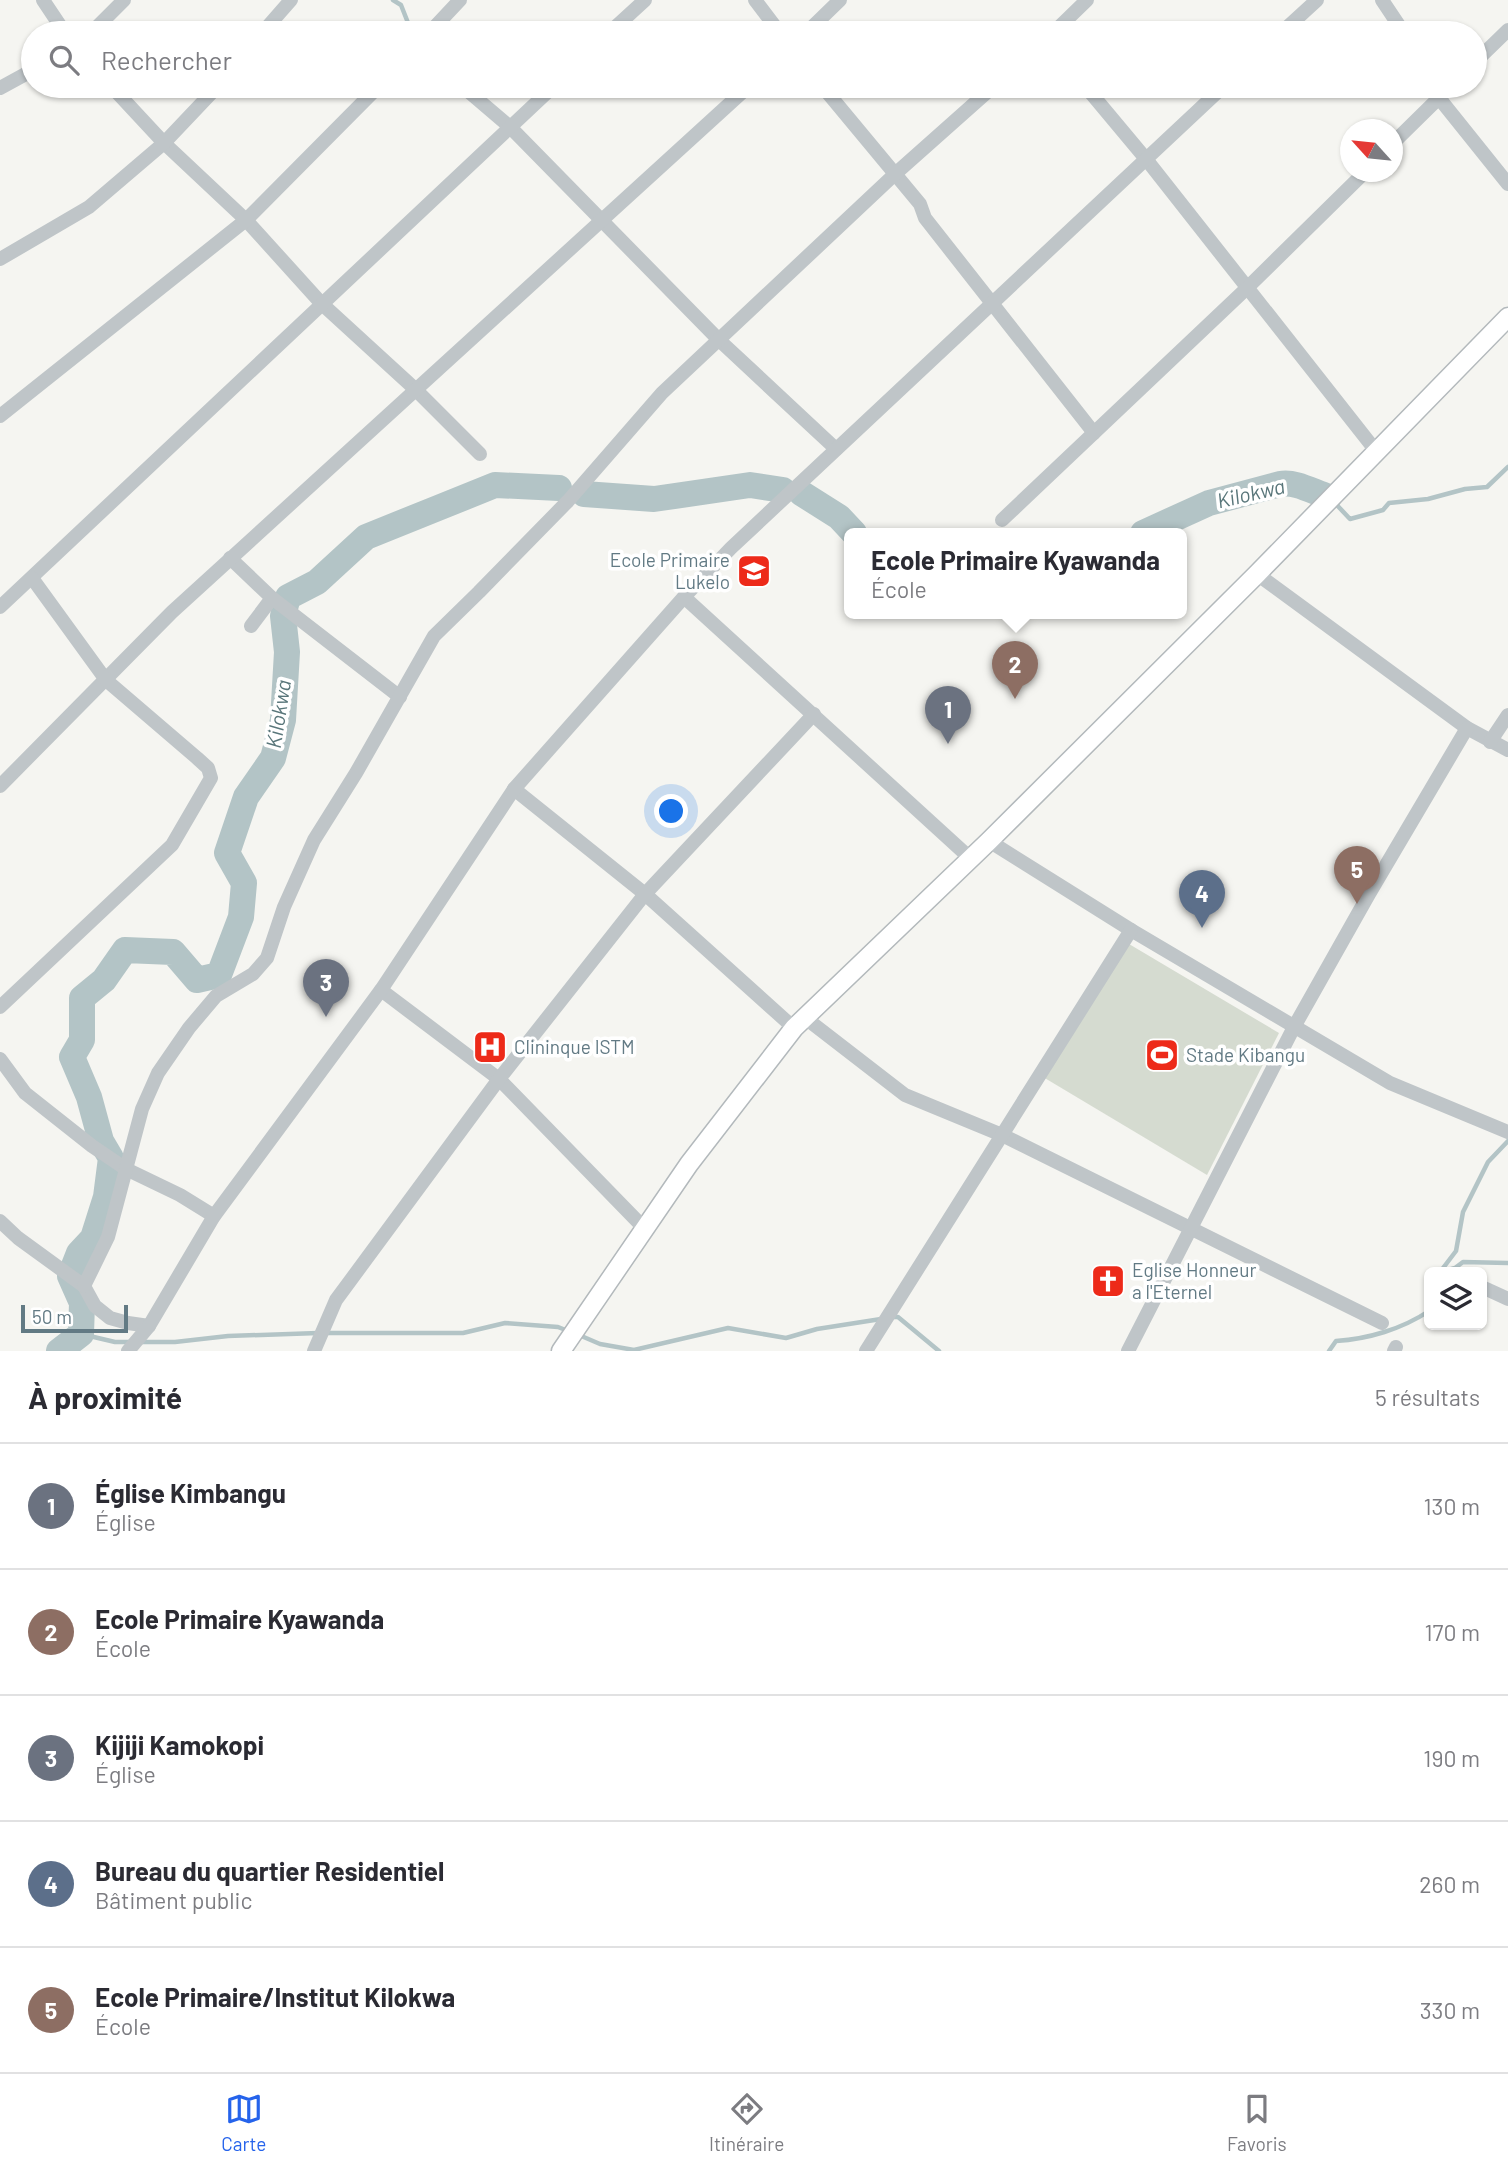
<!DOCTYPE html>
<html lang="fr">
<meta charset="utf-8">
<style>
:root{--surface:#fff;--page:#f2f2f3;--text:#2b2b33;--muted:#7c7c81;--line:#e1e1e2;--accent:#2563eb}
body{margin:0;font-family:Barlow,sans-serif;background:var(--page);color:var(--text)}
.controls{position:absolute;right:21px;bottom:21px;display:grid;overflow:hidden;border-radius:10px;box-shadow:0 2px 5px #0004}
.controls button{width:63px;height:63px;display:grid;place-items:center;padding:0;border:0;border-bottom:2px solid var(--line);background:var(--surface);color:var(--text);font:35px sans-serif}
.compass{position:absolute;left:1340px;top:119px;width:63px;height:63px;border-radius:50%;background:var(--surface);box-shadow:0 2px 5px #0004;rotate:297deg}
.scale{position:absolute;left:21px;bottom:18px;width:107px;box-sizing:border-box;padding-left:7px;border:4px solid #627a84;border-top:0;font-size:19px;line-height:24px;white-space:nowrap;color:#627a84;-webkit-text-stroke:5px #fff;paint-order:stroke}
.you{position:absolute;left:672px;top:812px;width:24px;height:24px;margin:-18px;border:5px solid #fff;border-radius:50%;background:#1a73e8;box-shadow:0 0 0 10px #1a73e833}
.badge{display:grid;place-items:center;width:46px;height:46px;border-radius:50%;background:var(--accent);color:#fff;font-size:23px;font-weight:700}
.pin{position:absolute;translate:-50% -58px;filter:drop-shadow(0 2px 4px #0008)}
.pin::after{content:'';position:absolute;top:37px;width:24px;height:21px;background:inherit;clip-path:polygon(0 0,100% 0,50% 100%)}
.popup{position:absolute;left:844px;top:528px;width:343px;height:91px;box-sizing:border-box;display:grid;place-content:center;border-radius:10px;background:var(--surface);filter:drop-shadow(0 2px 5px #0005);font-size:23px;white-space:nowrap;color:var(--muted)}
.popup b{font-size:26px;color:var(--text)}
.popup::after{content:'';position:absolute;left:50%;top:100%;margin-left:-14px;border:14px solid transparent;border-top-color:var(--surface)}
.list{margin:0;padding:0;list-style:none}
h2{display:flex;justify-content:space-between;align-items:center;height:91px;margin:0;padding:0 28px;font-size:30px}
h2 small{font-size:23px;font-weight:400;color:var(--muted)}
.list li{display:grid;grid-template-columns:46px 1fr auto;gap:21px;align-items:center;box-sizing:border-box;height:126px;padding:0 28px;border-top:2px solid var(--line)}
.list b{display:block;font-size:26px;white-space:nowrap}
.list p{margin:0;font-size:23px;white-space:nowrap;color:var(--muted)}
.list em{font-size:23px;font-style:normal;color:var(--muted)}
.icon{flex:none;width:38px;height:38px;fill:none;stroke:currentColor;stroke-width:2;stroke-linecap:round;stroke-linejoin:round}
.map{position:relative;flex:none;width:1508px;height:1351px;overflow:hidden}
.search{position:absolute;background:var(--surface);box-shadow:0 2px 5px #0004;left:21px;right:21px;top:21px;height:77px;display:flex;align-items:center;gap:18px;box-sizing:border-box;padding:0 24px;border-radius:38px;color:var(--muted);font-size:26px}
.sheet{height:721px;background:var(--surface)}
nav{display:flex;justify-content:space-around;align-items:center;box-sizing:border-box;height:98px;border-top:2px solid var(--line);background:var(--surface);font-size:19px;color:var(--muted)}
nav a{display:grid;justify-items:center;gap:4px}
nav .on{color:var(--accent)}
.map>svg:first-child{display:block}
</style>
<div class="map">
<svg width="1508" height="1351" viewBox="0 0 1508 1351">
<rect width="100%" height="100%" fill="#f5f5f1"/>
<polygon fill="#d5dbd0" points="1129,944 1279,1033 1207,1175 1043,1077"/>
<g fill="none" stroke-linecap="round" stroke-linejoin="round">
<g stroke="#b3c4c6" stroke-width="4.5">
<polyline points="393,0 401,5 412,33"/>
<polyline points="1334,502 1350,519 1383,510 1389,503 1428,499 1465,489 1487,487 1508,467"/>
<polyline points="1440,1272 1456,1251 1463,1212 1488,1162 1508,1141"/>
<polyline points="1441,1272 1455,1268 1463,1262 1508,1263"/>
<polyline points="893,1317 898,1317 939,1351"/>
<polyline points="326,1333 463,1333 505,1323 558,1327 568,1331"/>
<polyline points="81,1334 115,1342 129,1342"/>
<polyline points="579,1335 600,1344 634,1350 728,1328 786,1338 817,1329 881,1319"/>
<polyline points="141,1342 175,1342 228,1336 318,1333"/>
<path d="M 1329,1351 L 1336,1341 C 1368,1339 1402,1329 1429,1311"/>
</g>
<g stroke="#b3c4c6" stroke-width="26">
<polyline points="801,493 839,517 854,533"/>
<polyline points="584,494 654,499 750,485 783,490"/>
<path d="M 1143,533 L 1209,503 L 1280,484 C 1296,481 1313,492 1329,497"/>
<polyline points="59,1351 81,1334 82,1303 70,1276 79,1253 93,1238 106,1197 111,1158 101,1141 89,1097 72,1057 82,1040 82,998 104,980 125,950 173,952 197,980 219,975 241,917 244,883 227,853 246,797 273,758 283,720 287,652 283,616 288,597 317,582 366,537 438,508 495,485 559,488"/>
</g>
<g stroke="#b3b9bc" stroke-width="21">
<polyline id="major" points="561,1351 689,1164 794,1028 989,841 1257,574 1508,317"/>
</g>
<g stroke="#bfc5c8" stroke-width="14">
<polyline points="43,0 65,33"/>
<polyline points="755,0 780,33"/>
<polyline points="1382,0 1404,33"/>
<polyline points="91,33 124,0"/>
<polyline points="262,33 291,0"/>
<polyline points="429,33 460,0"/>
<polyline points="609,33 645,0"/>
<polyline points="806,33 840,0"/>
<polyline points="1053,33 1087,0"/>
<polyline points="1281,33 1317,0"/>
<polyline points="1475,62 1508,30"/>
<polyline points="111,86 164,143 246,220 321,303 415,389 480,454"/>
<polyline points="462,86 510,127 719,340 836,449"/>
<polyline points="822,86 920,204 925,218 1094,433"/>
<polyline points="1085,86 1146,159 1376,451"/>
<polyline points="1432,86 1439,98 1508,184"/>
<polyline points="0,88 33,70"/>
<polyline points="1392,144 1451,86"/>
<polyline points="0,259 89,207 164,143 218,86"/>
<polyline points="0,416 246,220 379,86"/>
<polyline points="1002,520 1247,288 1365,172"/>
<polyline points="230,558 272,598 251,626"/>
<polyline points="1257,574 1467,728 1508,750"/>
<polyline points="684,597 970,858"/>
<polyline points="272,598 400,697"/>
<polyline points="0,607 554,86"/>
<polyline points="1490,742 1508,715"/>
<polyline points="0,786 172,612 749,86"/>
<polyline points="514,789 645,894 794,1028"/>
<polyline points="989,841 1131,930 1390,1083 1508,1132"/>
<polyline points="381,990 499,1079 644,1228"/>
<polyline points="0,1007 172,845 211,778 208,768 197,758 106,680 32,578"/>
<polyline points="804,1017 905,1095 1002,1135 1382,1323"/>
<polyline points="0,1059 25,1093 92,1146 126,1169 180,1195 214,1216"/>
<polyline points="0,1221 18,1238 84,1286 95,1306 110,1318 128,1323 149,1326"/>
<polyline points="84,1286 108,1237 142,1109 158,1073 189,1028 216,996 253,974 267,958 284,907 314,840 356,773 434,636 479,592 568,501 662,393 895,174 994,86"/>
<polyline points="1482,1287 1508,1299"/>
<polyline points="128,1351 149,1326 214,1216 381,990 514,789 684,597 731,548 1224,86"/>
<polyline points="314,1351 336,1300 499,1079 645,894 814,714"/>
<polyline points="866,1351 1131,930"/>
<polyline points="1128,1351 1294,1027 1369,894 1467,728"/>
<polyline points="1394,1351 1396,1347"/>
</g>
<use href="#major" stroke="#fff" stroke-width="18"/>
</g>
<defs>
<g id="school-square" transform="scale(1.75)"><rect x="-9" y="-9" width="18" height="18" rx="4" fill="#ed2a19" stroke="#fff"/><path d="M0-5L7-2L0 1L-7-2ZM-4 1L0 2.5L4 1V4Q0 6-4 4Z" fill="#fff"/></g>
<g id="hospital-square" transform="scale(1.75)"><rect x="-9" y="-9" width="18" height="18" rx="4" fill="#ed2a19" stroke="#fff"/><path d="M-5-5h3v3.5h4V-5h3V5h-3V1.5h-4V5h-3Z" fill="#fff"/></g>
<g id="stadium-square" transform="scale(1.75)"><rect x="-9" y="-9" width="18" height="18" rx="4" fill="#ed2a19" stroke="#fff"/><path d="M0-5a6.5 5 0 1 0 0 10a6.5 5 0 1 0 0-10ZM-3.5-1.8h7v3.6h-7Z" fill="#fff"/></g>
<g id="church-square" transform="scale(1.75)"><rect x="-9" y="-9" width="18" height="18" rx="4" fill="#ed2a19" stroke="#fff"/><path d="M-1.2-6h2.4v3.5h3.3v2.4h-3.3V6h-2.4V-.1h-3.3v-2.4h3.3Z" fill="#fff"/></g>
</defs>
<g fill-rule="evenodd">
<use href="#school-square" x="754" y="571"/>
<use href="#hospital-square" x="490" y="1047"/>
<use href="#stadium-square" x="1162" y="1055"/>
<use href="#church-square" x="1108" y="1281"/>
</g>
<g text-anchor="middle" stroke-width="7" stroke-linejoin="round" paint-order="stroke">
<g font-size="19" fill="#627a84" stroke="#fff" text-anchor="start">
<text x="730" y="567" text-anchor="end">Ecole Primaire<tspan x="730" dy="22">Lukelo</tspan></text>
<text x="514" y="1054">Clininque ISTM</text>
<text x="1186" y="1062">Stade Kibangu</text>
<text x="1132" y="1277">Eglise Honneur<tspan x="1132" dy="22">a l'Eternel</tspan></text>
</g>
<g font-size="21" font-style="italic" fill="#59767a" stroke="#fff">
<text transform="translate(1251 494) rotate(-13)" y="7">Kilokwa</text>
<text transform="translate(279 714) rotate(-81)" y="7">Kilokwa</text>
</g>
</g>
</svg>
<div class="controls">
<button><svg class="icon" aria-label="layers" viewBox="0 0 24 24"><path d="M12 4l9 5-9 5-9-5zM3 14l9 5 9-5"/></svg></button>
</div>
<svg class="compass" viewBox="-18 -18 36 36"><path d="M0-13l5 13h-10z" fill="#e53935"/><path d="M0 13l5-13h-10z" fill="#7c7c81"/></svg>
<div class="scale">50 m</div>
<div class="you"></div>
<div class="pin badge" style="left:948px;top:744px;background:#6b7280">1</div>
<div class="pin badge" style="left:1015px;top:699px;background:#8d6e63">2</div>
<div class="popup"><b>Ecole Primaire Kyawanda</b>École</div>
<div class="pin badge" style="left:326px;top:1017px;background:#6b7280">3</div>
<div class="pin badge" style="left:1202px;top:928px;background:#5c6f8a">4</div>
<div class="pin badge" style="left:1357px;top:904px;background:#8d6e63">5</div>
<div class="search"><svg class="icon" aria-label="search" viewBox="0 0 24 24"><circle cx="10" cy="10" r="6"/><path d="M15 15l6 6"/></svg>Rechercher</div>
</div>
<section class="sheet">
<h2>À proximité<small>5 résultats</small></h2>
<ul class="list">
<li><span class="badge" style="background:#6b7280">1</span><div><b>Église Kimbangu</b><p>Église</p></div><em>130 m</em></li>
<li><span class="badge" style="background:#8d6e63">2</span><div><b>Ecole Primaire Kyawanda</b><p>École</p></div><em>170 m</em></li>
<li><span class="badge" style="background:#6b7280">3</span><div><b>Kijiji Kamokopi</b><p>Église</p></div><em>190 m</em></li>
<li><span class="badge" style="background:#5c6f8a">4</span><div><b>Bureau du quartier Residentiel</b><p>Bâtiment public</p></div><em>260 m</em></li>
<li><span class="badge" style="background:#8d6e63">5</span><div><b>Ecole Primaire/Institut Kilokwa</b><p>École</p></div><em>330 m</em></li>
</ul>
</section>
<nav>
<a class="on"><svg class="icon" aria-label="map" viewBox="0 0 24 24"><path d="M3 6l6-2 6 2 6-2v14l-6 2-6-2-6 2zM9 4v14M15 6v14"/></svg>Carte</a>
<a><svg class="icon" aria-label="directions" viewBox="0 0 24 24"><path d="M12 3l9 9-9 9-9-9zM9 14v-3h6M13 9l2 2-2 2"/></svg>Itinéraire</a>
<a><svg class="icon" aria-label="saved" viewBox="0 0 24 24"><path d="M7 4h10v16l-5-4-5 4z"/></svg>Favoris</a>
</nav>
